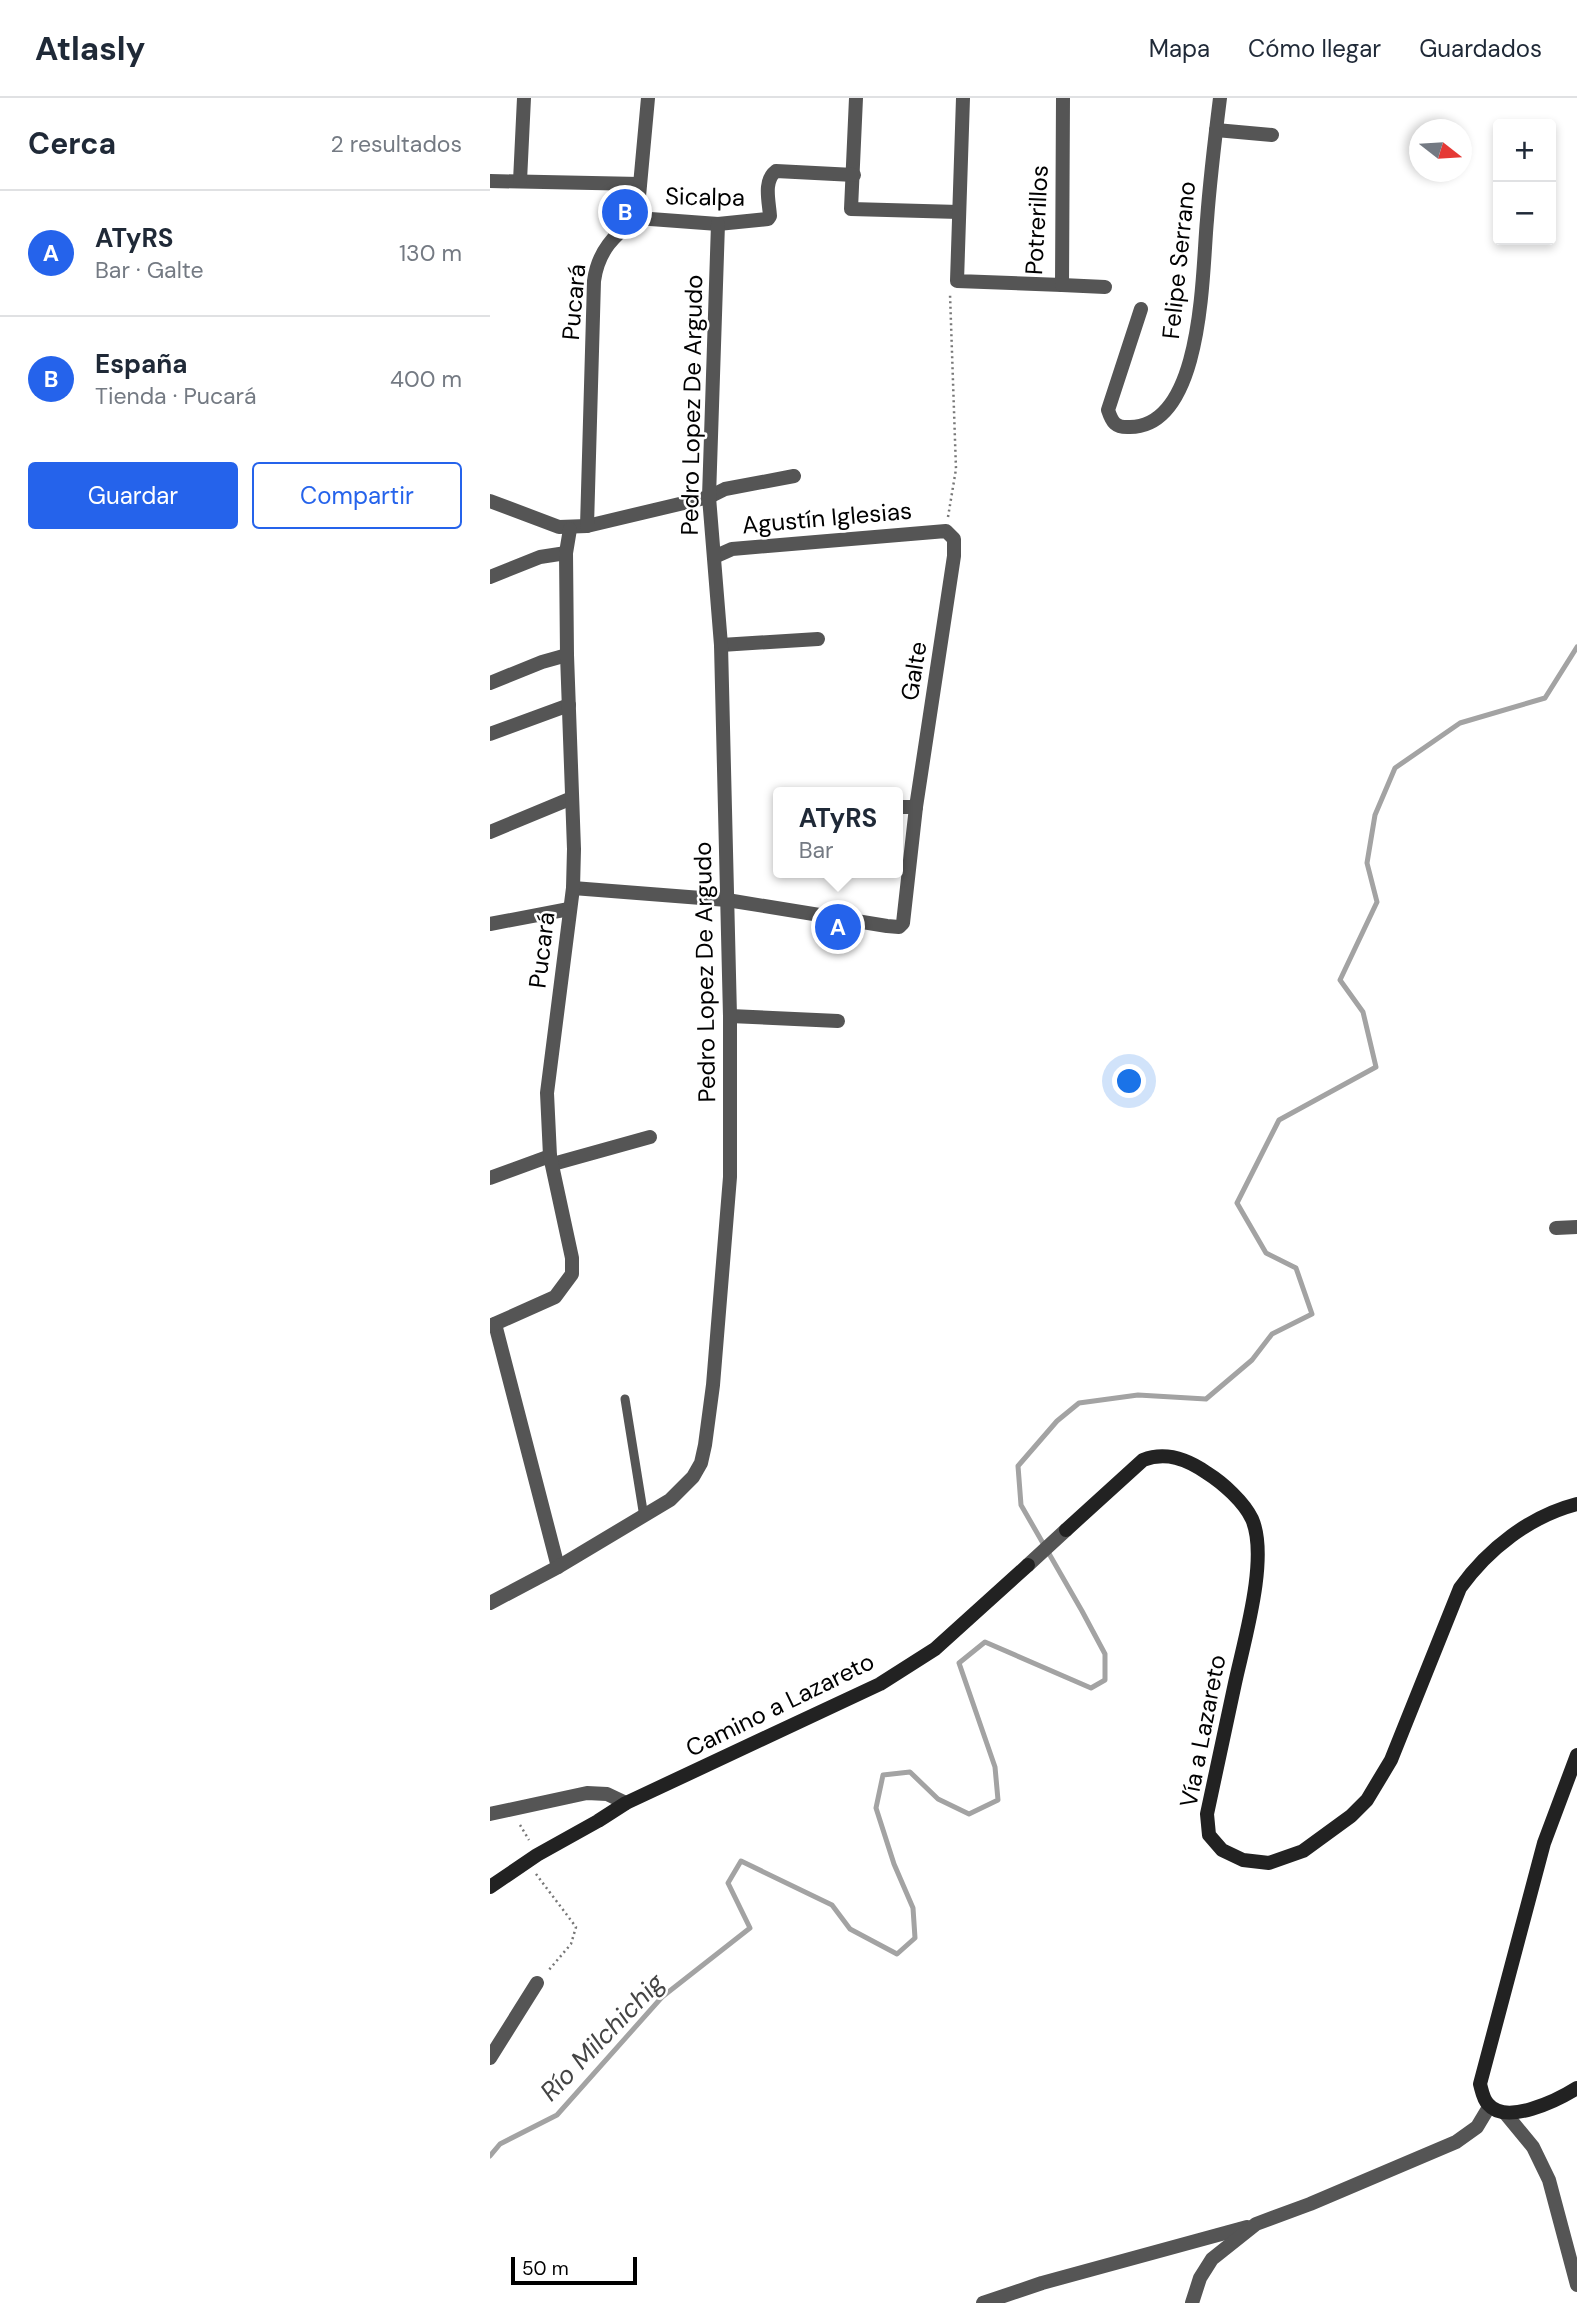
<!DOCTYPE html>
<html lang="es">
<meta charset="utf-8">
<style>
:root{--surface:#fff;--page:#f6f6f7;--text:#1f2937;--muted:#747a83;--line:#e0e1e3;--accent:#2563eb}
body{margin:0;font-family:"DM Sans",sans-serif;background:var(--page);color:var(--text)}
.controls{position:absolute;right:21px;top:21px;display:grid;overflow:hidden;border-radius:7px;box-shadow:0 4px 10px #0003}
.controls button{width:63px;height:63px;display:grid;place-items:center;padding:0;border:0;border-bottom:2px solid var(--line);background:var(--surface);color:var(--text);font:35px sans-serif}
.compass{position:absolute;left:919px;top:21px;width:63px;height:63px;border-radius:50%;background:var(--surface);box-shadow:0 4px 10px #0003;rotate:107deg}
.scale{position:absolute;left:21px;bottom:18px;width:126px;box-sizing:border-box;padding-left:7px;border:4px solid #000;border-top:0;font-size:19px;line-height:24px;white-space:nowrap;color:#000;-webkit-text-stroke:5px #fff;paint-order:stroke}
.you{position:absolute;left:640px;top:984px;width:24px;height:24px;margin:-18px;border:5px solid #fff;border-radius:50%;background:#1a73e8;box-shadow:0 0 0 10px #1a73e833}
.badge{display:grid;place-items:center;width:46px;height:46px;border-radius:50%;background:var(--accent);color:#fff;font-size:23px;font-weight:700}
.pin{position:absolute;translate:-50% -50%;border:4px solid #fff;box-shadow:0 2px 7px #0006}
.popup{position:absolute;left:283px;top:689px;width:130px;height:91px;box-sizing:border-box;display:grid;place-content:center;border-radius:7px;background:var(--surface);filter:drop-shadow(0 2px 5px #0005);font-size:23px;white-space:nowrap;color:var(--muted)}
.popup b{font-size:26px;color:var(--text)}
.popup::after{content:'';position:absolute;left:50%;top:100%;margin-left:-14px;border:14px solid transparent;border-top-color:var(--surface)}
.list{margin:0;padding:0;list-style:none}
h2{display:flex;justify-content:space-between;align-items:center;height:91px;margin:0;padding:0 28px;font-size:30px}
h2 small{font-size:23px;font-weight:400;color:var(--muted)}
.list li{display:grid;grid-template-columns:46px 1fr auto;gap:21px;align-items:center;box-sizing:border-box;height:126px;padding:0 28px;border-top:2px solid var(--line)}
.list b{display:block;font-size:26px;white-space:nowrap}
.list p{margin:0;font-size:23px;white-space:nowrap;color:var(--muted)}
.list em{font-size:23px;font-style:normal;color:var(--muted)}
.actions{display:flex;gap:14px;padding:21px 28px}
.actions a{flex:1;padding:16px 0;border:2px solid var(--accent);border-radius:7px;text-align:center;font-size:24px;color:var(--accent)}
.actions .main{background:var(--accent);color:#fff}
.map{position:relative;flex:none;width:1087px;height:2205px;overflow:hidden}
header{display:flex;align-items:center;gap:42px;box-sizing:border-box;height:98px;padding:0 35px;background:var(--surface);border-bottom:2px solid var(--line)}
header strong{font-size:33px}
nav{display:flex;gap:38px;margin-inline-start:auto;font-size:24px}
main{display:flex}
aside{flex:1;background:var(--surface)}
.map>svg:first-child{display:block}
</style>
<header>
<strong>Atlasly</strong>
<nav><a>Mapa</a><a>Cómo llegar</a><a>Guardados</a></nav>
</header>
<main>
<aside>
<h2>Cerca<small>2 resultados</small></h2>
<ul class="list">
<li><span class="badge">A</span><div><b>ATyRS</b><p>Bar · Galte</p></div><em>130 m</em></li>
<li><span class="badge">B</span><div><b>España</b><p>Tienda · Pucará</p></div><em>400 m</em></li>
</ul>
<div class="actions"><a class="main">Guardar</a><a>Compartir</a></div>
</aside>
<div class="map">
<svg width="1087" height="2205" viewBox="0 0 1087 2205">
<rect width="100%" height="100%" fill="#fff"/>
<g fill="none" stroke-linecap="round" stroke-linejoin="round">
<polyline stroke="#a3a3a3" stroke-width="5" points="0,2058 10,2046 67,2017 172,1899 260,1830 238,1785 251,1763 342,1807 360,1831 407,1856 425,1840 423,1810 404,1766 386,1710 393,1677 420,1674 448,1701 479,1716 508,1702 505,1669 469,1565 495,1544 601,1590 615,1582 615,1556 592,1513 531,1407 528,1368 567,1323 589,1305 648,1297 716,1301 762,1262 782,1236 822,1216 806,1170 776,1155 747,1105 789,1022 886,969 873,914 850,882 887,804 877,765 885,717 905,670 970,625 1055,600 1087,549"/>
<g stroke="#777" stroke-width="2.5" stroke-dasharray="2 3.5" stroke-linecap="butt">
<polyline points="458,419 466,371 460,196"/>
<polyline points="30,1727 39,1742"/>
<polyline points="46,1776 86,1829 81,1846 58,1873"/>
</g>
<polyline stroke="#555" stroke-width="9" points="135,1301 154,1419"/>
<g stroke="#555" stroke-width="14">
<polyline points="366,0 361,111 469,114"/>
<polyline points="473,0 467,183 572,187 573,0"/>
<polyline points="726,32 782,37"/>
<polyline points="0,83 150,86"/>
<polyline points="30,83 34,0"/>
<path d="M 147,120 L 228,126 L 278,121 L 280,118 C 279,103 273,83 286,73 L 364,77"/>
<polyline points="572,187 615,189"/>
<path d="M 651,211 L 618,312 C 622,324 625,330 640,329 C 714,328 712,173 717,122 C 720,81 725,40 730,0"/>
<polyline points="0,403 69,429 97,428 219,399 235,391 304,378"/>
<path d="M 97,428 L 104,183 C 108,153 124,137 147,120 L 158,0"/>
<polyline points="0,479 50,459 76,455"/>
<polyline points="231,547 328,541"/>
<polyline points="0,585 52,564 77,557"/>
<polyline points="0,636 79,607"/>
<polyline points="408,709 426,709"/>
<polyline points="0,734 82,700"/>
<polyline points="83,790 237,802 397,828 409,829 413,825 426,709 464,458 464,441 456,433 242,451 224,459"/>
<polyline points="0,826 79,811"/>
<polyline points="240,918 348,923"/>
<polyline points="63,1066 160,1039"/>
<polyline points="0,1080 60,1058"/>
<polyline points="1066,1130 1087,1129"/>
<polyline points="5,1226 68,1469"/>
<polyline points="0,1228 65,1199 82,1176 82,1160 60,1058 57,995 83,790 84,751 77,557 76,455 80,431"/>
<polyline points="538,1467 576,1432"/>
<polyline points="0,1505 68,1469 180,1402 203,1379 211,1365 215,1347 223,1287 240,1079 240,918 231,547 219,399 228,126"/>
<polyline points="0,1716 97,1695 117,1696 136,1705"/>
<polyline points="0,1960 47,1885"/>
<polyline points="1015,2015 1043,2049 1059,2082 1087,2187"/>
<polyline points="493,2205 552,2185 757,2129"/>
<polyline points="702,2205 710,2180 722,2161 766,2126 820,2106 966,2044 987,2029 999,2009"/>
</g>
<g stroke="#222" stroke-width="14">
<path d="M 576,1432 L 653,1362 C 676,1353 697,1361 717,1375 C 733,1385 754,1404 762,1421 C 779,1460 754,1543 745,1585 C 736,1629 726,1672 717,1716 L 719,1737 L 732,1752 L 753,1762 L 779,1765 L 813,1753 L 861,1718 L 877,1702 L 901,1662 L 970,1490 C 998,1451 1040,1418 1087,1406"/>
<path d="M 1087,1657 L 1054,1745 L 990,1986 C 992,1993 993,2001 998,2006 C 1016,2028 1068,2002 1087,1990"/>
<polyline points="0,1789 47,1757 108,1723 136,1705 390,1586 445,1551 538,1467"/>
</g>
</g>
<g text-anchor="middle" stroke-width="5" stroke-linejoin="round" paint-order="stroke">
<g font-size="24" fill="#000" stroke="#fff">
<text transform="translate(215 99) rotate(1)" y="8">Sicalpa</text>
<text transform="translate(547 122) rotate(-87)" y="8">Potrerillos</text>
<text transform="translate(689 162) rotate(-84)" y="8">Felipe Serrano</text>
<text transform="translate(84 204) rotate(-85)" y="8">Pucará</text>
<text transform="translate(202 307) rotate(-89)" y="8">Pedro Lopez De Argudo</text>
<text transform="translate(337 420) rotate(-5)" y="8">Agustín Iglesias</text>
<text transform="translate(424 573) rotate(-81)" y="8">Galte</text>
<text transform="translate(52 852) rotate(-83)" y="8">Pucará</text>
<text transform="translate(215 874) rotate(-91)" y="8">Pedro Lopez De Argudo</text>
<text transform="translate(290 1607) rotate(-26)" y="8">Camino a Lazareto</text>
<text transform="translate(713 1633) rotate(-79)" y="8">Vía a Lazareto</text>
</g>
<g font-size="26" font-style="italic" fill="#444" stroke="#fff">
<text transform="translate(112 1939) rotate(-46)" y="9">Río Milchichig</text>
</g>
</g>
</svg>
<div class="controls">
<button>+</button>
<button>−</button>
</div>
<svg class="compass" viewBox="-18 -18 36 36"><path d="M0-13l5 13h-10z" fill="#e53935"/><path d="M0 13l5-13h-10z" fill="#747a83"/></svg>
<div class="scale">50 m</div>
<div class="you"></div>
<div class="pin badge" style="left:348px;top:829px">A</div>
<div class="popup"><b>ATyRS</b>Bar</div>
<div class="pin badge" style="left:135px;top:114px">B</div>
</div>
</main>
